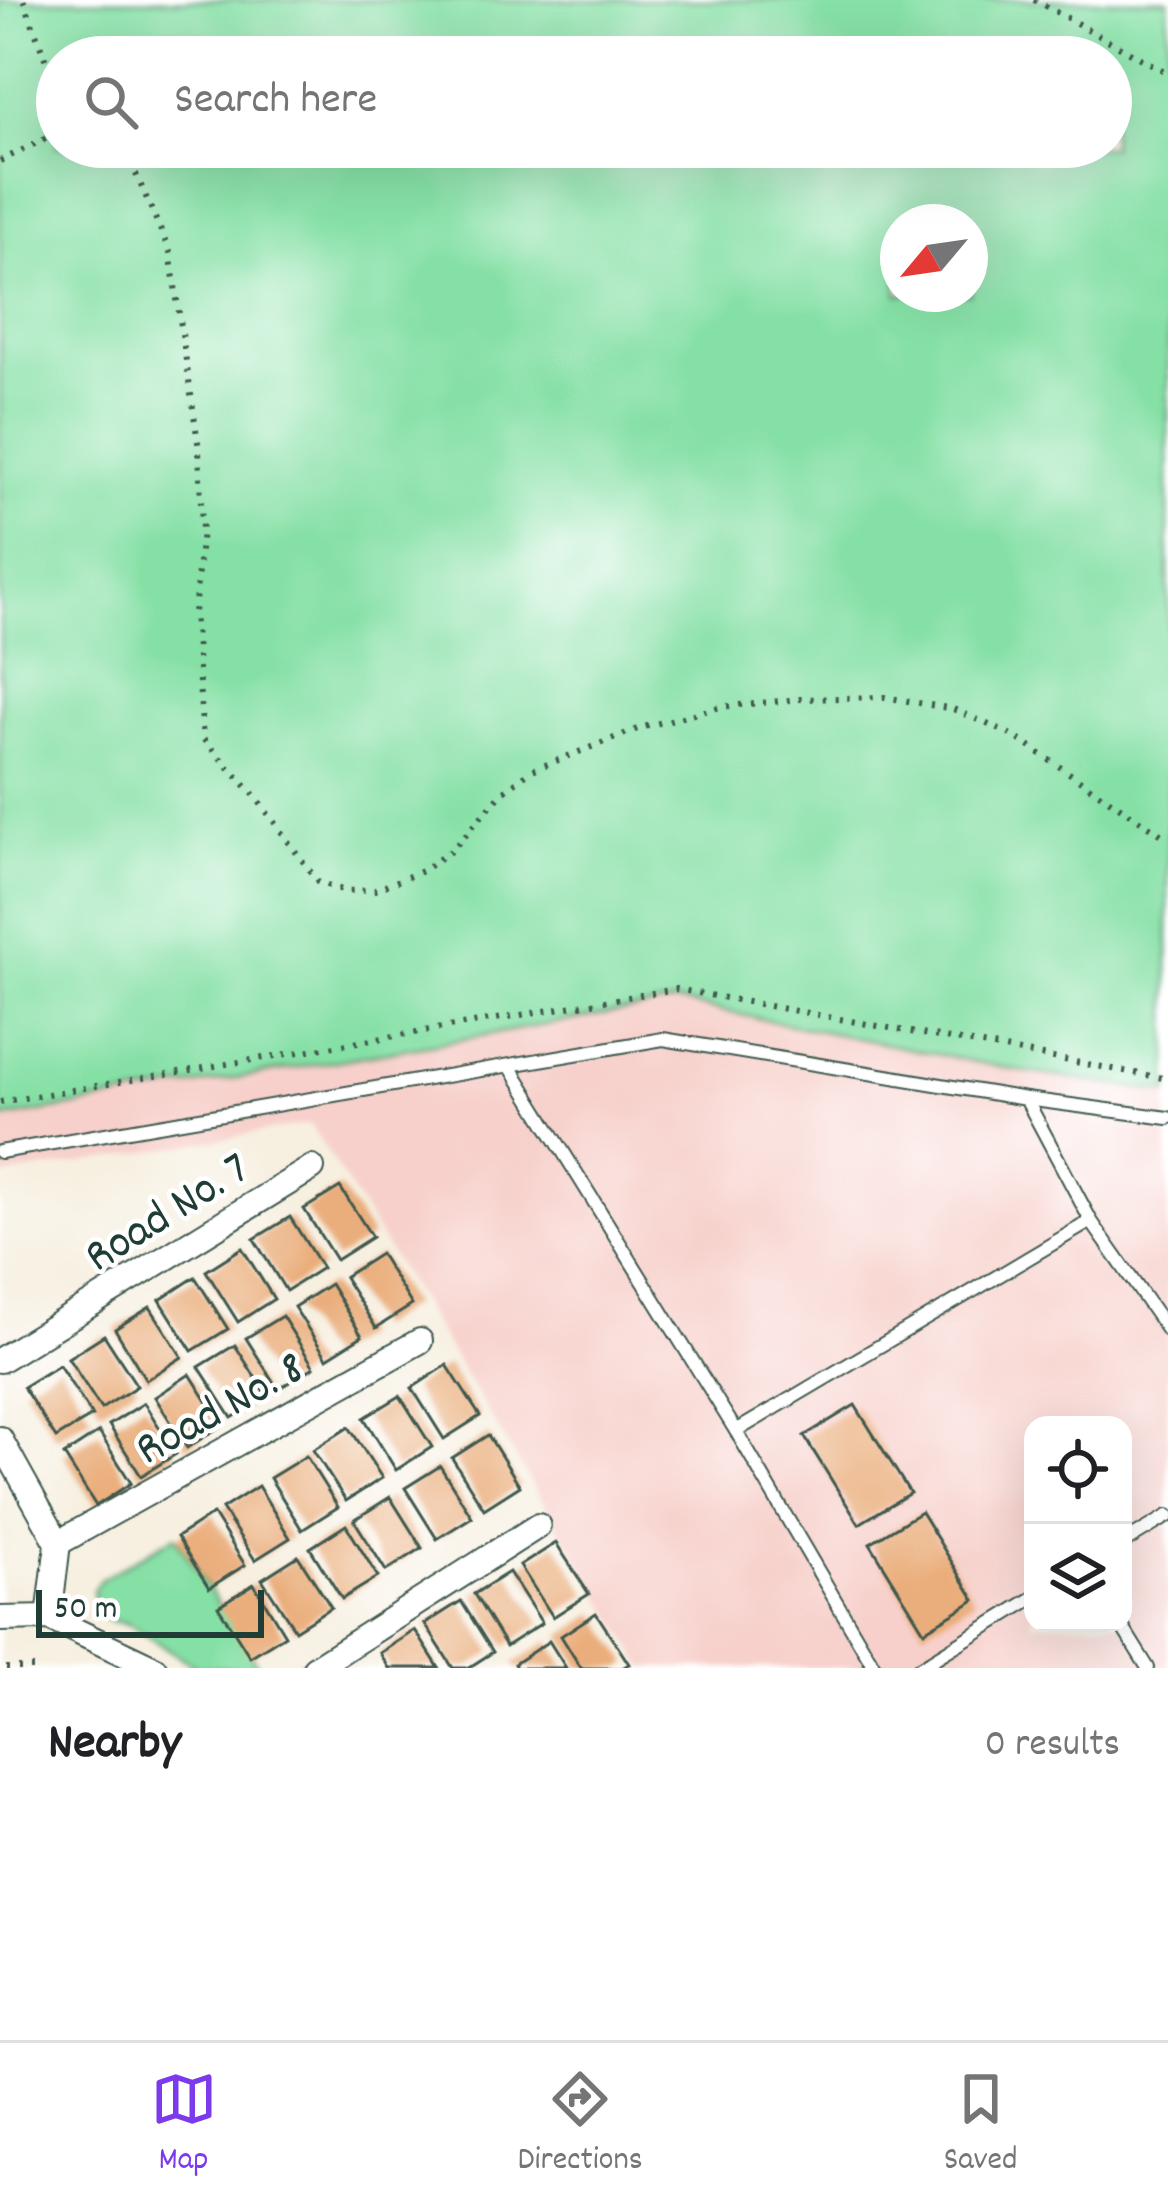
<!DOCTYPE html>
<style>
:root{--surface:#fff;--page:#f2f2f2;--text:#202124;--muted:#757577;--line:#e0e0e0;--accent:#7c3aed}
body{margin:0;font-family:Dekko,sans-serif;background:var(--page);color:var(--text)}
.controls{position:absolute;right:36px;bottom:36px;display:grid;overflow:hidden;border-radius:24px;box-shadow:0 12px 48px #0002}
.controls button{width:108px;height:108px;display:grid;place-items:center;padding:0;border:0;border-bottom:3px solid var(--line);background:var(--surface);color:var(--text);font:60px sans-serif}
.compass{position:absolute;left:880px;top:204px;width:108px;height:108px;border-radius:50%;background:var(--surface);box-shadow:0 12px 48px #0002;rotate:241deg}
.scale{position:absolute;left:36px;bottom:30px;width:228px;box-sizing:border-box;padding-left:12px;border:6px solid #1f3d34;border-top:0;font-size:33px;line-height:42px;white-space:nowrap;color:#1f3d34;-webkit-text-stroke:9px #fff;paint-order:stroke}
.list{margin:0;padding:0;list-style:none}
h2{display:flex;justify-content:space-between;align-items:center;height:156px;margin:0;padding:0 48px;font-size:51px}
h2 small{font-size:39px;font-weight:400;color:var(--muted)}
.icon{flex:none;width:66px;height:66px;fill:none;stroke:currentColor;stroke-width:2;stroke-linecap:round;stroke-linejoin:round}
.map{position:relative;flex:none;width:1168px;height:1668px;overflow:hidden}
.search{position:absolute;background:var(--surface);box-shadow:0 12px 48px #0002;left:36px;right:36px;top:36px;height:132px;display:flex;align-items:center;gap:30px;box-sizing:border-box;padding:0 42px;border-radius:66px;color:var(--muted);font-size:45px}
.sheet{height:372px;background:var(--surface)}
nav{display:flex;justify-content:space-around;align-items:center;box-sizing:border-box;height:168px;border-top:3px solid var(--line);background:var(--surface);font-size:33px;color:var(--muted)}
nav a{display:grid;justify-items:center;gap:6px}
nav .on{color:var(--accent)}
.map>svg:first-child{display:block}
</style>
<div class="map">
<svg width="1168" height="1668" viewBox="0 0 1168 1668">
<rect width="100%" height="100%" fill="#fff"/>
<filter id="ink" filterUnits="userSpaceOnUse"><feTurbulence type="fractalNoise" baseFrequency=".00833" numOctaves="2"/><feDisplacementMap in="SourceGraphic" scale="24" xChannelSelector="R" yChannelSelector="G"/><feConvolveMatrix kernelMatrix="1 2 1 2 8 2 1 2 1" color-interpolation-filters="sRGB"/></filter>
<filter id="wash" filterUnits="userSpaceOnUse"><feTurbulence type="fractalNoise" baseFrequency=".004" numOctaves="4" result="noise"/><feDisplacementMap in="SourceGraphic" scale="48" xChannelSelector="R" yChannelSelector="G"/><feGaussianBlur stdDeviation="2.7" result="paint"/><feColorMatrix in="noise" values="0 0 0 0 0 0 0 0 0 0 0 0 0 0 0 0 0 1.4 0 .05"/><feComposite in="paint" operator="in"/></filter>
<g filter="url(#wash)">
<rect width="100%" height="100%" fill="#f7f0e1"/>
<path fill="#f7d0cb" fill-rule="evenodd" d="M 677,1002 L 1020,1071 L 1168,1093 L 1168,1668 L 645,1668 L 310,1124 L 0,1177 L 0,1119 ZM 1033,1425 L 1123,1425 L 1123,1623 L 1033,1623 Z"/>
<g fill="#85e0a5" stroke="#528e6c" stroke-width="3" fill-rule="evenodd">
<path d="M 0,0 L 1168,0 L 1168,1093 L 1020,1071 L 677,1002 L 0,1119 ZM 57,57 L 1111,57 L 1111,147 L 57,147 ZM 898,222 L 970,222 L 970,294 L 898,294 Z"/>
<polygon points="175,1536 259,1668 198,1668 128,1624 107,1620 96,1604 93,1591 100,1580"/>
</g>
<g id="blocks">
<g fill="#eaae7c">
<polygon points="340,1187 372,1237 336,1260 304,1209"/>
<polygon points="290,1217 322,1268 286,1291 254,1239"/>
<polygon points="242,1248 274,1299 238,1322 206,1271"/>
<polygon points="380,1254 412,1305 376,1328 344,1277"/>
<polygon points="195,1277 228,1329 192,1351 160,1300"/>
<polygon points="330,1284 362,1336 327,1358 294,1307"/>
<polygon points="150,1307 182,1357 146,1380 115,1329"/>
<polygon points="282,1316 314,1367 278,1389 246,1338"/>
<polygon points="104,1335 137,1386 101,1409 68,1358"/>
<polygon points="235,1345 267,1396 232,1418 199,1367"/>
<polygon points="59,1365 92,1416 56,1438 23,1387"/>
<polygon points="447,1365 480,1416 444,1439 412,1388"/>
<polygon points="190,1374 222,1425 187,1448 155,1397"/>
<polygon points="400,1396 432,1447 396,1470 364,1418"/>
<polygon points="144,1403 176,1454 141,1476 109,1425"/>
<polygon points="855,1405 910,1493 859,1524 804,1436"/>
<polygon points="349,1427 382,1478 346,1501 313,1450"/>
<polygon points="99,1432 131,1483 96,1506 64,1455"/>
<polygon points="488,1435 520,1486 484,1509 452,1458"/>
<polygon points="306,1456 338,1507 302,1530 270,1478"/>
<polygon points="440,1466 472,1517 437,1539 405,1488"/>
<polygon points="258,1486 290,1538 255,1560 222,1509"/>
<polygon points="390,1497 422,1548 386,1571 354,1520"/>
<polygon points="921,1512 975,1600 924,1631 870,1543"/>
<polygon points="213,1514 245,1565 209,1588 177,1537"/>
<polygon points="346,1525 378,1577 342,1599 310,1548"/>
<polygon points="556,1543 589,1594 553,1617 520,1566"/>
<polygon points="298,1556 331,1607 295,1630 262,1579"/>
<polygon points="509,1572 542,1623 506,1646 474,1594"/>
<polygon points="254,1584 285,1635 250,1657 218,1606"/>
<polygon points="461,1601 493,1652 468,1668 453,1668 425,1624"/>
<polygon points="596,1613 629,1664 622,1668 581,1668 561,1636"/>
<polygon points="415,1630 439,1668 389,1668 380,1653"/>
<polygon points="549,1641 566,1668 516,1668 514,1664"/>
</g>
</g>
</g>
<g filter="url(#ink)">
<use href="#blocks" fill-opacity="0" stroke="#3f584e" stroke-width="3"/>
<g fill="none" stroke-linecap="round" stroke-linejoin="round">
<g stroke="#3f584e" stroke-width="16">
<g id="lane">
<polyline points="510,1066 736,1431 875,1668"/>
<polyline points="1026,1099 1091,1221 1168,1331"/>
<polyline points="0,1152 663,1039 1026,1099 1168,1118"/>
<polyline points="736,1431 1091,1221"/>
<polyline points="1123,1543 1168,1516"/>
<polyline points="1120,1623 1148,1668"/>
<polyline points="919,1668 1033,1598"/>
</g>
</g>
<g stroke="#3f584e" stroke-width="28">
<g id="street">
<polyline points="0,1360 312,1168"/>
<polyline points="0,1439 58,1543 49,1618"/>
<polyline points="58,1543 420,1341"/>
<polyline points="0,1619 49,1618 154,1668"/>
<polyline points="315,1668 538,1526"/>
</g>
</g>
<g stroke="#3f584e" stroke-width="6" stroke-dasharray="3 9" stroke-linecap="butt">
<polyline points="24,0 51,75 57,107"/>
<polyline points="1034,0 1168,73"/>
<polyline points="112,147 136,174 170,252 199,449 202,530 194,613 203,739 255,796 318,882 345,891 375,890 422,871 452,850 502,793 530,771 640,728 720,707 800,699 885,697 953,709 1012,735 1168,839"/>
<polyline points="0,161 57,133"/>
<polyline points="0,1102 676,989 1168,1079"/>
<polyline points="6,1668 34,1668"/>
</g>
<use href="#lane" stroke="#fff" stroke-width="12"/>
<use href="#street" stroke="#fff" stroke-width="24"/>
</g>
</g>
<g text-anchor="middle" stroke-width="9" stroke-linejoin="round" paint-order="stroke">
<g font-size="48" fill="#1f3d34" stroke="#fff">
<text transform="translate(165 1209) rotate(-32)" y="17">Road No. 7</text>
<text transform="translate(218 1405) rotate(-29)" y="17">Road No. 8</text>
</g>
</g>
</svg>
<div class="controls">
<button><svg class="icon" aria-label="locate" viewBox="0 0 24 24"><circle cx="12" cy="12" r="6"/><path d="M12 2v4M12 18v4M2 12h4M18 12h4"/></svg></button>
<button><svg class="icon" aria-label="layers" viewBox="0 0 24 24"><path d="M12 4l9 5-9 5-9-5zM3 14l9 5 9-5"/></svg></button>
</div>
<svg class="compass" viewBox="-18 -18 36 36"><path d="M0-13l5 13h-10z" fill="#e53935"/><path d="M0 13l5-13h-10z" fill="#757577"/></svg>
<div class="scale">50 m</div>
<div class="search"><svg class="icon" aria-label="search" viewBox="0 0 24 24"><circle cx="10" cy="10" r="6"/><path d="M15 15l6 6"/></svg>Search here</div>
</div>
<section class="sheet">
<h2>Nearby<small>0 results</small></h2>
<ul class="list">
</ul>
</section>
<nav>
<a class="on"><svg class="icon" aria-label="map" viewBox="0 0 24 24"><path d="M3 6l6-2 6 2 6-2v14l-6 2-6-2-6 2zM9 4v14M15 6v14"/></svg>Map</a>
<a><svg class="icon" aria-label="directions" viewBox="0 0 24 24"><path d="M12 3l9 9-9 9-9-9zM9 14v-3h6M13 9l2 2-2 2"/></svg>Directions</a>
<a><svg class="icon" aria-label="saved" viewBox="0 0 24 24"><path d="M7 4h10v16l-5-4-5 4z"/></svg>Saved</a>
</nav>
